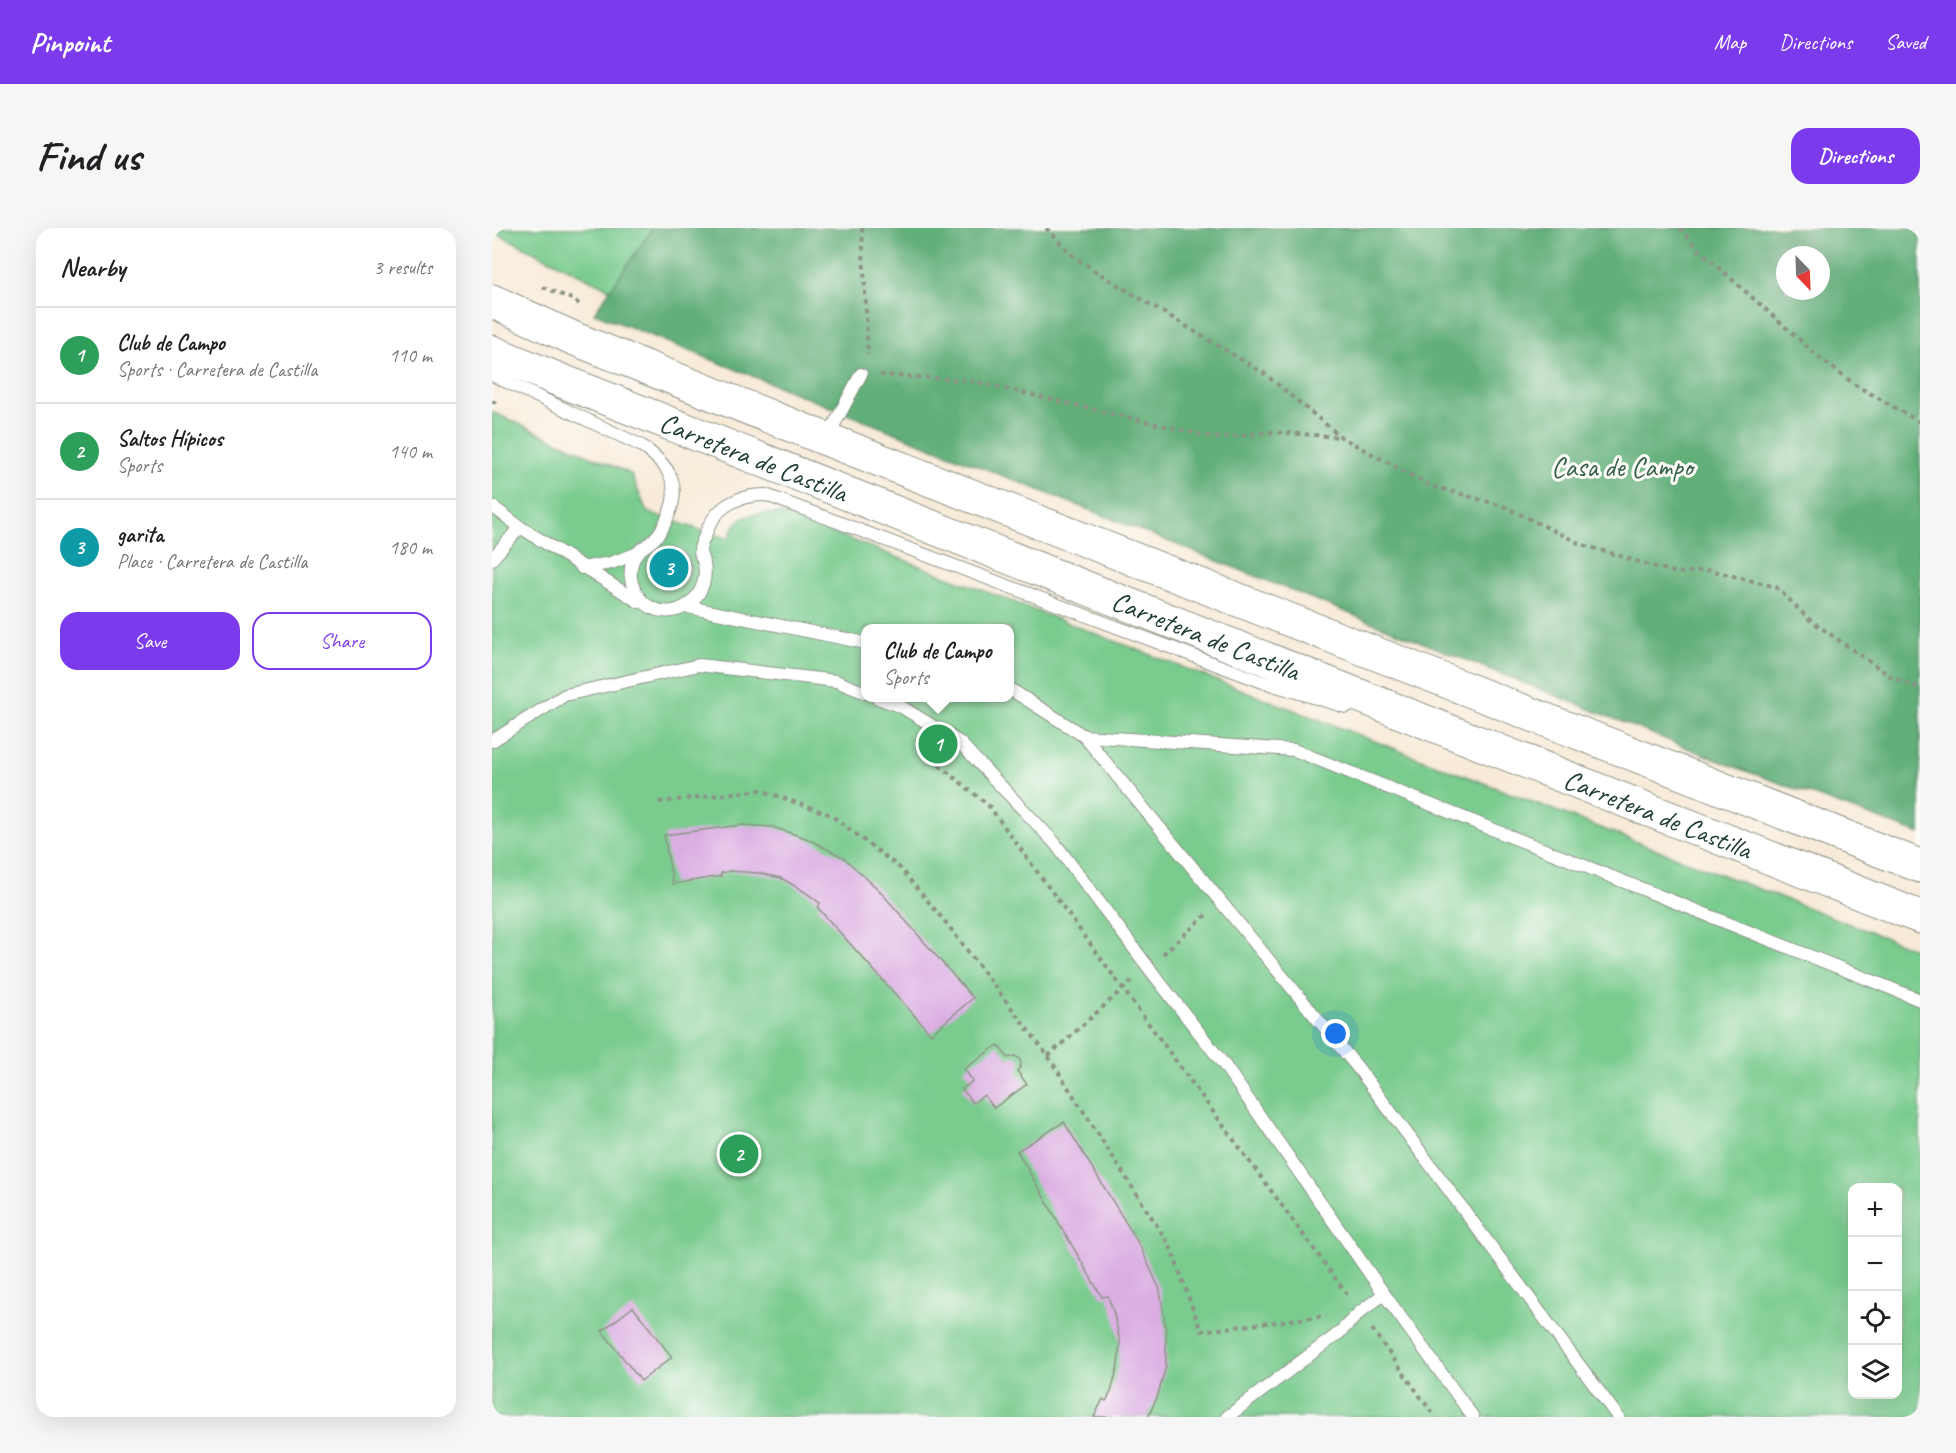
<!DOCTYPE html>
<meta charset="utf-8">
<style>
:root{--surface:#fff;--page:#f6f6f6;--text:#202124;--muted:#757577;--line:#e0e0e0;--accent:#7c3aed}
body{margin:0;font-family:Caveat,sans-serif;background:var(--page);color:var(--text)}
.controls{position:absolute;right:18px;bottom:18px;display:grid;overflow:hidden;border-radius:12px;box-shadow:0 6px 24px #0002}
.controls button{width:54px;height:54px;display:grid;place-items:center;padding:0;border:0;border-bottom:2px solid var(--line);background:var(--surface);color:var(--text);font:30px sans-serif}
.compass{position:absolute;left:1284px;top:18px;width:54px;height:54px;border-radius:50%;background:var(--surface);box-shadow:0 6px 24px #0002;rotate:157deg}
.you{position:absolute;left:844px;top:806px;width:21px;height:21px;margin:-15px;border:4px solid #fff;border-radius:50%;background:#1a73e8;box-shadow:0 0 0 9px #1a73e833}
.badge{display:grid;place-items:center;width:39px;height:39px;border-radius:50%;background:var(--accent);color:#fff;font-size:20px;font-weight:700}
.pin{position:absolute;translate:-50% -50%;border:3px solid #fff;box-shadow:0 2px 6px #0006}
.popup{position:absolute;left:369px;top:396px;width:153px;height:78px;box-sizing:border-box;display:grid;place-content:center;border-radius:12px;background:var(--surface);filter:drop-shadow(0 2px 4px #0005);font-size:20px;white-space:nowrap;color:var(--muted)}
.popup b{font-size:22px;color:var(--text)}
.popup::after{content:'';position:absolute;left:50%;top:100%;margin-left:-12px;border:12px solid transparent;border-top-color:var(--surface)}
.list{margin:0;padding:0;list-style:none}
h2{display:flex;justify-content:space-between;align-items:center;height:78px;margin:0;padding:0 24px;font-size:26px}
h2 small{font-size:20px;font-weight:400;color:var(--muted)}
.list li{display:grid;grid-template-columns:39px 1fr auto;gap:18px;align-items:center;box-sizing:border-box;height:96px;padding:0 24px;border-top:2px solid var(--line)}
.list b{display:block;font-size:22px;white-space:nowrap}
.list p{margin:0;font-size:20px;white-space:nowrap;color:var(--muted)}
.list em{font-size:20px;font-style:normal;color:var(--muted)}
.actions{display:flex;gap:12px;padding:18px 24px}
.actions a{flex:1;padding:14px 0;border:2px solid var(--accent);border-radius:18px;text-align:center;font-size:21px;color:var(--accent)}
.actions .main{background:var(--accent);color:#fff}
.icon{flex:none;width:33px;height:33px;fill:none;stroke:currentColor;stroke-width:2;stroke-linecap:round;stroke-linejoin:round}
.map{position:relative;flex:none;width:1428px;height:1189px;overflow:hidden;border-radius:18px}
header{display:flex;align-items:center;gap:36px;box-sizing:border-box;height:84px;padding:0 30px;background:var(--accent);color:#fff}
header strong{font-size:28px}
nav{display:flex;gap:33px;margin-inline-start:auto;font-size:21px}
.intro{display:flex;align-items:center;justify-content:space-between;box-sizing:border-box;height:144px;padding:0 36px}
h1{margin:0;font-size:42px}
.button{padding:15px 27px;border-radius:18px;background:var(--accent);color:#fff;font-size:21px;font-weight:700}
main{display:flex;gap:36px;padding:0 36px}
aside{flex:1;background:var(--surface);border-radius:18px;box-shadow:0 6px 24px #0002}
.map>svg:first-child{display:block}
</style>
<header>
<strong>Pinpoint</strong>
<nav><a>Map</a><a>Directions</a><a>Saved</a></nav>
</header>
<div class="intro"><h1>Find us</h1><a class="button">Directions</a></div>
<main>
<aside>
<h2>Nearby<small>3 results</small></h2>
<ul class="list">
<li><span class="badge" style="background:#2e9e5b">1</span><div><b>Club de Campo</b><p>Sports · Carretera de Castilla</p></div><em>110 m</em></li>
<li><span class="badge" style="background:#2e9e5b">2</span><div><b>Saltos Hípicos</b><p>Sports</p></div><em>140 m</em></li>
<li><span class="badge" style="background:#0f9aa8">3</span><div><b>garita</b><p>Place · Carretera de Castilla</p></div><em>180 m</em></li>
</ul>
<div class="actions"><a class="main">Save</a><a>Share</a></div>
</aside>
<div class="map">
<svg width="1428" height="1189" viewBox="0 0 1428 1189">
<rect width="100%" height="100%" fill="#fdfcf7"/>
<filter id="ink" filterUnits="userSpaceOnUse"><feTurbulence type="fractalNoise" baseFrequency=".0167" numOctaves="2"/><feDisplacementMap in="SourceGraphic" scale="12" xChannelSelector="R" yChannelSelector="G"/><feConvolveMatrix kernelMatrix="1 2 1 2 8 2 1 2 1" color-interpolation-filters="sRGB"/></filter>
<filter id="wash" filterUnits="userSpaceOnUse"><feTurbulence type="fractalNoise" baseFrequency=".008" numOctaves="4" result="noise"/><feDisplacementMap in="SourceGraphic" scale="24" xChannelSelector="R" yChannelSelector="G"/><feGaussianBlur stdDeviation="1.35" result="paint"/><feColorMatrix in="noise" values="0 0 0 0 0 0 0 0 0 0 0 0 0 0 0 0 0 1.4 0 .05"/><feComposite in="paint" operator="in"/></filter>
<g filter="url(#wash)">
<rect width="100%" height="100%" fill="#f8ead8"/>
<g fill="#79cb8e" stroke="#4c8461" stroke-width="1.5" fill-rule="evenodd">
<polygon points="0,0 161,0 119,62 0,3"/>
<path d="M 0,184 L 139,246 L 155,284 L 214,304 L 237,310 C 239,306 241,300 243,297 C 255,282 282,284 298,288 L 1428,723 L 1428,1189 L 0,1189 ZM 374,400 L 518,400 L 518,470 L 374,470 ZM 1360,960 L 1406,960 L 1406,1166 L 1360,1166 Z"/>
</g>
<path fill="#62af79" stroke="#407656" stroke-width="1.5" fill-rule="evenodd" d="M 161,0 L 1428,0 L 1428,606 L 1243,539 L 102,85 ZM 1293,27 L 1329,27 L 1329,63 L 1293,63 Z"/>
<g id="blocks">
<g fill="#dbaee3">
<circle cx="177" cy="339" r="20"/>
<polygon points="250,597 280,599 314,610 351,629 387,662 481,770 439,806 326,680 328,675 313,664 289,650 266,645 238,643 229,645 229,648 181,656 172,607"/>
<polygon points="506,817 516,830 523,828 528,831 529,838 525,843 535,856 502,880 492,867 481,875 470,861 481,853 472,841"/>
<polygon points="572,894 647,1016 668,1062 674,1103 674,1138 666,1167 656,1189 602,1189 611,1171 614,1173 619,1164 626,1137 628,1114 622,1086 616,1068 610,1069 525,923"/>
<polygon points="141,1079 180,1129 149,1153 110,1103"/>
</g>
</g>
</g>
<g filter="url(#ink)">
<use href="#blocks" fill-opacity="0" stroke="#8c9486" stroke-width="1.5"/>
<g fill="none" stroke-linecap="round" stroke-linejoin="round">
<g stroke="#8c9486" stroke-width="14">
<g id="service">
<path d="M 0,147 L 150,218 C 175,236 190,254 177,286 C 174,294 169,304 163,310 C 158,317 147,320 143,328 C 128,356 154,391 185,382 C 204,376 216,357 212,336 C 211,332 208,327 208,323 C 208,319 210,314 212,310 C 222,279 243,267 274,267 L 768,453 L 854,479"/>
<polyline points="335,210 369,146"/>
<polyline points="0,278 28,299 147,374"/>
<polyline points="0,331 28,299"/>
<polyline points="90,340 119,335 144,326"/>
<polyline points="196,379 374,415"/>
<polyline points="518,461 592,508 866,840 1126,1189"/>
<polyline points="386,470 408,478 467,514 562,614 656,739 733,838 892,1066 981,1189"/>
<polyline points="592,508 802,522 1428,772"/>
<polyline points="0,513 73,467 207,437 344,453 374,465"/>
<polyline points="735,1189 847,1105 868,1084 892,1066"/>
</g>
</g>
<g stroke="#8c9486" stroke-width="35">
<g id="trunk">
<polyline points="0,73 83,111 334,211 1428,638"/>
<path id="s1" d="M 0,124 L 65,151 L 1428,689"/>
</g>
</g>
<g stroke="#8c9486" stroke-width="4" stroke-dasharray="4.5 4.5" stroke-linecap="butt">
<polyline points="370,0 376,127"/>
<polyline points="554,0 579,26 603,43 773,146 849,209 937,257 1011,278 1091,317 1184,345 1218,342 1284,359 1318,392 1401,450 1428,460"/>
<polyline points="1188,0 1206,21 1328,130 1365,158 1428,194"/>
<polyline points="51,59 82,72 87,76"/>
<polyline points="388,147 476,152 724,210 781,204 849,209"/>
<polyline points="0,173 8,177"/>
<polyline points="437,522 446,536 497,578 857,1069"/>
<polyline points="167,574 269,562 339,587 408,640 455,696 556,828 678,1018 709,1103 834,1088"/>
<polyline points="671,726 714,687"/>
<polyline points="556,828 640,753"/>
<polyline points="880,1101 943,1189"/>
</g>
<use href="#service" stroke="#fff" stroke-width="12"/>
<use href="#trunk" stroke="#fff" stroke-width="33"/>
</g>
</g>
<g text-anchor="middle" stroke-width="6" stroke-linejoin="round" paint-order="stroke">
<g font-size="28" fill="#1f3d34" stroke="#fdfcf7">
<text dy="10" stroke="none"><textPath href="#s1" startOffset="282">Carretera de Castilla</textPath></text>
<text dy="10" stroke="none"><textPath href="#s1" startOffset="768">Carretera de Castilla</textPath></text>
<text dy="10" stroke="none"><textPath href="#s1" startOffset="1254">Carretera de Castilla</textPath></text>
</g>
<g font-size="28" fill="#36604a" stroke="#fdfcf7">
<text x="1130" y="248">Casa de Campo</text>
</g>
</g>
</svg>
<div class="controls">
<button>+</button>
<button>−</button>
<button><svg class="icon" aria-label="locate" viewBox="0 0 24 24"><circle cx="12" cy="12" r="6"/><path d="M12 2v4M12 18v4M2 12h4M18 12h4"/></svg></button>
<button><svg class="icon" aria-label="layers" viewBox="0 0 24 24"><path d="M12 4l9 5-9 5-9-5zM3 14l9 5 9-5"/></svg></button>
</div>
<svg class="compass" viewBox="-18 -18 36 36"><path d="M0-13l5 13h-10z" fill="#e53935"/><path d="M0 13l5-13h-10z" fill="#757577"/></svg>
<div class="you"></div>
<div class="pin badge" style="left:446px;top:516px;background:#2e9e5b">1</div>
<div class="popup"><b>Club de Campo</b>Sports</div>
<div class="pin badge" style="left:247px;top:926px;background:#2e9e5b">2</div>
<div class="pin badge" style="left:177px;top:340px;background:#0f9aa8">3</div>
</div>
</main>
